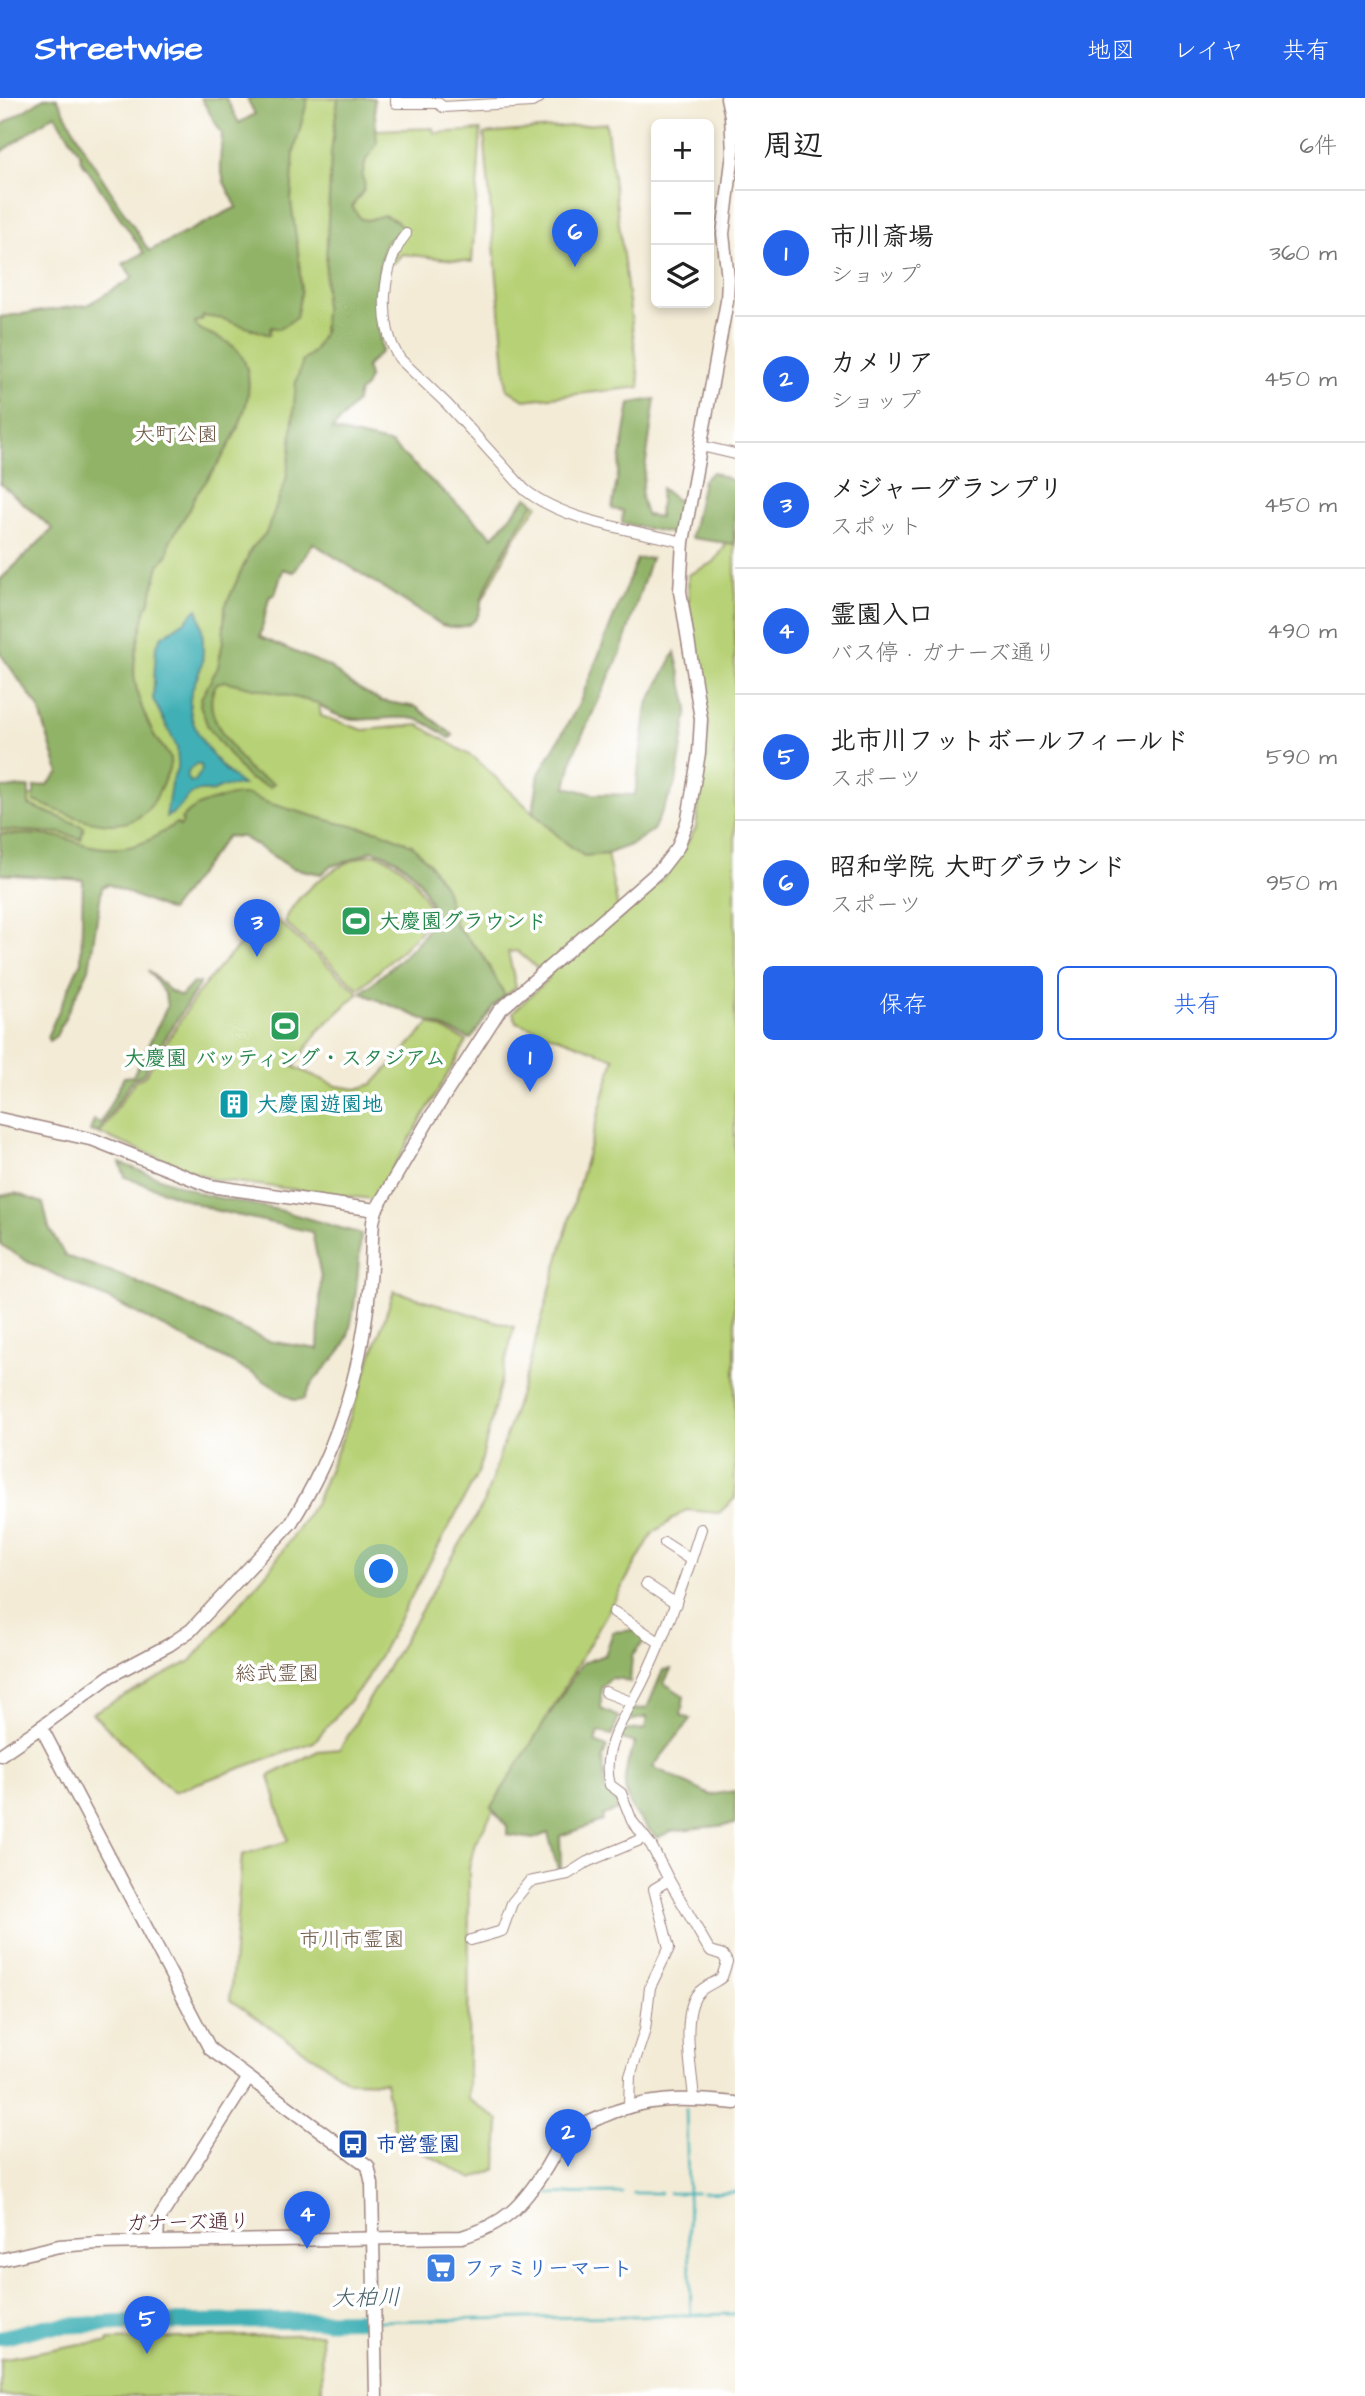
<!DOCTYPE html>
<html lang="ja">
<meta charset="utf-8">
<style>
:root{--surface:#fff;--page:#f6f6f6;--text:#222;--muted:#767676;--line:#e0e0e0;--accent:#2563eb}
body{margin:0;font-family:"Architects Daughter","Klee One",sans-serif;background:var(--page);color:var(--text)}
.controls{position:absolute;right:21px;top:21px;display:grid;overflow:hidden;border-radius:10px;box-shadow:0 4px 10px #0003}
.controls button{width:63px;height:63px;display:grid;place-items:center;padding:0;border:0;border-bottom:2px solid var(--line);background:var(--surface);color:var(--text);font:35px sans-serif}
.you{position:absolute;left:382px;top:1474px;width:24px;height:24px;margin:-18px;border:5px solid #fff;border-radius:50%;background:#1a73e8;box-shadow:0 0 0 10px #1a73e833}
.badge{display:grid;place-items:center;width:46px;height:46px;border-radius:50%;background:var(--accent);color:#fff;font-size:23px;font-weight:700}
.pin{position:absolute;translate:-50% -58px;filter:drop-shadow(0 2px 4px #0008)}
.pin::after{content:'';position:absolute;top:37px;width:24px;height:21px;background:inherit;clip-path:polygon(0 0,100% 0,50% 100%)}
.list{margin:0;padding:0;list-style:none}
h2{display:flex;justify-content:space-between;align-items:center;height:91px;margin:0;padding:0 28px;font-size:30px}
h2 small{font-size:23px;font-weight:400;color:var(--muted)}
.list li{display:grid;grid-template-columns:46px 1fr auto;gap:21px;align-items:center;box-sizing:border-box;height:126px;padding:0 28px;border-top:2px solid var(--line)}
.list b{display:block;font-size:26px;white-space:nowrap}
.list p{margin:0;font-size:23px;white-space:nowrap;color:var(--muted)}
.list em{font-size:23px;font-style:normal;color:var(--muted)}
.actions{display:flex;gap:14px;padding:21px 28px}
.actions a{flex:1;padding:16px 0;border:2px solid var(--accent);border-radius:10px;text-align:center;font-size:24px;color:var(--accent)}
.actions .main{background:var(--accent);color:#fff}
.icon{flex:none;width:38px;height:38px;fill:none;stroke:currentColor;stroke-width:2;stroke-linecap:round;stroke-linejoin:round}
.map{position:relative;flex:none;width:735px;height:2298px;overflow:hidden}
header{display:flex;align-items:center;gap:42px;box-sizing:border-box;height:98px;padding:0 35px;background:var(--accent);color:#fff}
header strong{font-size:33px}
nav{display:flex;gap:38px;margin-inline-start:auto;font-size:24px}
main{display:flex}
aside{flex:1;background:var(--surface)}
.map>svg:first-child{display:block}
</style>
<header>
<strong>Streetwise</strong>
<nav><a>地図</a><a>レイヤ</a><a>共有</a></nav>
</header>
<main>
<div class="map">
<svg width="735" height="2298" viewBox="0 0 735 2298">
<rect width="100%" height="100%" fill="#fff"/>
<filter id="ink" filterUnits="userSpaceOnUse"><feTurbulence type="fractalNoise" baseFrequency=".0143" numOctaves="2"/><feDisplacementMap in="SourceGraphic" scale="14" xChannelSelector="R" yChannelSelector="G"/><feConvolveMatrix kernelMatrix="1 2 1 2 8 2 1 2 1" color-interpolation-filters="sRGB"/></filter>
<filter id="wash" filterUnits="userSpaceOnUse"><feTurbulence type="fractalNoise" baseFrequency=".00686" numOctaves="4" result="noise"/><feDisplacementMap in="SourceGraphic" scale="28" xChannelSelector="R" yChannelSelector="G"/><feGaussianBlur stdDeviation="1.57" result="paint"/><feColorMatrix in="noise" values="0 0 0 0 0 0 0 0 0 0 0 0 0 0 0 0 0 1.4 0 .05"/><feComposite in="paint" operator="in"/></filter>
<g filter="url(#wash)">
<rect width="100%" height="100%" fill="#f3ebd6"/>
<g fill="#b7d176" stroke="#807850" stroke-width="2">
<path d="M 247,0 L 374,0 L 374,22 L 377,32 L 433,30 L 434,35 L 481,32 L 472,164 L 402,156 L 394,165 L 381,161 L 378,221 L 382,253 L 366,269 L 369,279 L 365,289 L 359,294 L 356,304 L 332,332 L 391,346 L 493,439 L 527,399 L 538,407 L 514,441 L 481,505 C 480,527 461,532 442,527 L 313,445 L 294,474 L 283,471 L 275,496 L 269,499 L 260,539 L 330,569 L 352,587 L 381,603 L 416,609 L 453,637 L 450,640 C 440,634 428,624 416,621 C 382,614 350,633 319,606 L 321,618 L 363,632 L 419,627 L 476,661 L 561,741 L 584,758 L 607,756 L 620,820 L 670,773 L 696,730 L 708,626 L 689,507 L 688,477 L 714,464 L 735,434 L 735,1400 L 719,1415 L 686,1412 L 653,1435 L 475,1745 L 469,1770 L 468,2001 L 499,2022 L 497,2071 L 473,2081 L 396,2040 L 385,1984 L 349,1983 L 230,1902 L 242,1757 L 288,1743 L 269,1678 L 318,1653 L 340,1651 L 484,1405 L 529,1267 L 614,960 L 516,924 L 513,914 L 549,880 L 517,853 L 508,854 L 516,889 L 493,909 L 432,821 C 430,785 405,762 373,752 L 351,762 L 331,768 L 321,776 L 292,770 L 243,739 L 227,738 L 170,813 L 108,786 L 102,789 L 83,781 L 0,776 L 0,732 L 61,735 L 81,741 L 84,729 L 29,707 L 29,698 L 34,698 L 34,689 L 47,687 L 59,675 L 39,610 L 0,555 L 0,482 L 53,431 L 0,385 L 0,219 L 87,207 L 134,180 L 123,166 L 237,109 L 224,84 L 220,65 L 239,25 L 255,16 Z"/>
<polygon points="606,25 640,289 524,302 507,291 484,36"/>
<path d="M 377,756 C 395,763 409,773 419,790 C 424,799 431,809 428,821 C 424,835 372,878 359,891 L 285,825 C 293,794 346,758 377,756 Z"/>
<polygon points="270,816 359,895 318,933 294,969 337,988 357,991 373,986 430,925 467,943 378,1096 371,1101 212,1081 100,1036 135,983 145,978 197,896 222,866"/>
<polygon points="394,1193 514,1229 479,1373 366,1583 314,1644 173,1694 92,1615 191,1563 269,1472 316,1404 346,1331"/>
<polygon points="321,2236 322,2298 0,2298 0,2261 80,2246 107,2245 108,2242"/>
</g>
<g fill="#91b367" stroke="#6e6949" stroke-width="2">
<path d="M 44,0 L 57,0 L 87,56 L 149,153 L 237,109 L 224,84 L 220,65 L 222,36 L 201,0 L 226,0 L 239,25 L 255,16 L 247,0 L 308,0 L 294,54 L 291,104 L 299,160 L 301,195 L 296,220 L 279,231 L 271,229 L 269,237 L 223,221 L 203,218 L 202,222 L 195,224 L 197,229 C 209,237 230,242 239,254 C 270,298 219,366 193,401 L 192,407 L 170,443 L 168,456 L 159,467 L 149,507 L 146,509 C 142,531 131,560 135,583 C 138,602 146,622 155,639 C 159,646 168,653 170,661 C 172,670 163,683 160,691 C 137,751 75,719 34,703 L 34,689 L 47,687 L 59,675 L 39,610 L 0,555 L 0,482 L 53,431 L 0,385 L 0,219 L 87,207 L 133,180 L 123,166 L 144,155 L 81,62 L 80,56 L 55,16 L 0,55 L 0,28 Z"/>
<path d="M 338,0 L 374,0 L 377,46 L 366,62 L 362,79 C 370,93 358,97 352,109 L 361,121 L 368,122 L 384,117 L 397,123 L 404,131 L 385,144 C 376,179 375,217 382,253 L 366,269 L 369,279 L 365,289 L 359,294 L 356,304 L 332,332 L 391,346 L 493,439 L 527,399 L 534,405 C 515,434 496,465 483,497 C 479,506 482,515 474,523 C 465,531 453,530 442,527 L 313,445 L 294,474 L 283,471 L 275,496 L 269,499 L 260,539 L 330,569 L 352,587 L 381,603 L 416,609 L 453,637 L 450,640 C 440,634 427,623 416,621 C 382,615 349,633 318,605 L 224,583 L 217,585 C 198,614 231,646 247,670 L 252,675 L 274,685 L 270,689 L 249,681 L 242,673 L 208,629 L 200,607 L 201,600 L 218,569 L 223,543 L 225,509 L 251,451 L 266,435 L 286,382 L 290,356 L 296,284 L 303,262 L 314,253 L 323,235 L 331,55 Z"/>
<polygon points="655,301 641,399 646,417 659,419 661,390 675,401 685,404 679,434 674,436 622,425 623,413 612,411 630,305"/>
<polygon points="713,374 735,384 734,446 691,440 703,382"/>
<polygon points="651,460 621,554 574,655 566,689 593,696 635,697 647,608 675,554 688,610 676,685 653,732 632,746 607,756 584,758 561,741 533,714 539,676 579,606 637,461"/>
<polygon points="29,689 29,707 84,729 81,741 61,735 0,732 0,690"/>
<path d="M 236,697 L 249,697 L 268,705 L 338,725 L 380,733 L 412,747 L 429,765 L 445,790 L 456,828 L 482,856 L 505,897 L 493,909 L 471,941 L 361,895 C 379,879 426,844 432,821 C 435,810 427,799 423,790 C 412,769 395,758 372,752 L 351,762 L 331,768 L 321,776 L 292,770 L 243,739 L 227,738 L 170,813 L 108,786 L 102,789 L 89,871 L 56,938 L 49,943 L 47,939 L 81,863 L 83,782 L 0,776 L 0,736 C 20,736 40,736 60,739 C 70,741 80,746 91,748 C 128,755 147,746 176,725 L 180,728 L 183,724 L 181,721 C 197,704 215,702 236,697 Z"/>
<polygon points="148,872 170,893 181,898 193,885 200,885 143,976 133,981 98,1035 90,1033 94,1022 101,1025 124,979 133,978 167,909 165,896"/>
<path d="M 120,1065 L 205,1097 L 279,1112 L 361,1136 C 359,1160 355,1231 343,1249 C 329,1270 315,1275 304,1301 L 294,1302 L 252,1275 L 117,1205 L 28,1164 L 0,1146 L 0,1098 L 15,1095 L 43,1105 L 49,1130 L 65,1158 L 118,1176 L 268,1243 L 318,1251 L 321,1179 L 312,1134 L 214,1112 L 125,1079 Z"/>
<polygon points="636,1532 647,1540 632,1558 630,1584 622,1581 610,1580 601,1590 601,1611 619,1619 612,1637 599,1634 595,1644 607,1649 603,1659 605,1692 614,1693 618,1712 603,1717 602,1723 560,1738 561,1771 558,1772 548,1735 533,1741 507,1737 507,1728 491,1709 582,1565 605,1557 613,1534"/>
<path d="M 671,1571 L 664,1585 L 684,1598 L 681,1617 L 691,1621 L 653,1669 L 710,1697 L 735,1693 L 735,1726 L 671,1733 L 657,1740 C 625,1707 615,1690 635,1645 L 618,1640 L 620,1633 L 645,1631 L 647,1619 L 625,1624 L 629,1612 L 647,1610 L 663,1572 Z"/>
</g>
<path fill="#3fb0b6" stroke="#446870" stroke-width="2" fill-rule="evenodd" d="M 197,511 C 203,524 204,550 202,565 C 200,576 193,585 191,596 C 183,628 219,670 243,687 L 222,689 L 212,694 C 184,687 186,712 166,719 L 171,685 L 178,668 L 177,649 L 153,601 L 156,549 L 161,539 L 185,523 ZM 196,666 L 201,667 L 202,672 L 195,683 L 191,684 L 187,679 L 189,672 Z"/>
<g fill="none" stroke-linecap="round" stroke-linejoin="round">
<g stroke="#3fb0b6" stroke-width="2.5">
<polyline points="686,2011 691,2217"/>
<polyline points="633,2095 660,2095"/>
<polyline points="669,2095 697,2095"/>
<polyline points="702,2095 735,2094"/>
<polyline points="538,2096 622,2095"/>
<polyline points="378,2223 735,2216"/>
</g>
<polyline stroke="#3fb0b6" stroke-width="16" points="0,2240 44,2229 118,2225 365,2222"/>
</g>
</g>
<g filter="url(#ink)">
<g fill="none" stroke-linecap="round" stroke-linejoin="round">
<g stroke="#9e8580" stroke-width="12">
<g id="minor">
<polyline points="396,0 396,5 438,5 443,9 532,4 539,0"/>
<path d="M 406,136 C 381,166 377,229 400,261 L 447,306 L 525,392 C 566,424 633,432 683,444"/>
<polyline points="701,348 735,356"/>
<polyline points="691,1462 701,1431"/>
<polyline points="646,1486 676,1506"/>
<polyline points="614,1514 659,1544"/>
<polyline points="605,1594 631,1604"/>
<path d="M 669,1782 L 707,1848 L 711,1853 L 723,1857 L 727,1864 L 722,1879 C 715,1885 706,1887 699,1894 C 680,1914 692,1974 694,2001"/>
<polyline points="471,1842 502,1833 512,1805 529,1784 568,1776 587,1764 645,1740"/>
<path d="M 629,2007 L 630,1978 L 645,1932 L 650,1889 L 669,1850 L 654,1791 L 669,1782 L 651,1747 L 632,1723 L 621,1695 L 610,1687 C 599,1649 628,1615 643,1583 C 662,1544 677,1503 691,1462 L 665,1445"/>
</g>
</g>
<g stroke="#9e8580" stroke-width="15">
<g id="tertiary">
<polyline points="0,1021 94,1042 210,1088 376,1112"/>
<polyline points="41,1629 210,1951 368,2068 372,2086 376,2298"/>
<path d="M 0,1657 L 41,1629 L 110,1578 L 169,1547 L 191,1532 L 291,1425 C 336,1354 361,1276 369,1193 C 372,1170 371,1147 373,1124 L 376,1112 L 428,1023 L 499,913 L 661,771 L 678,749 L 688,721 L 699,655 L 701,621 L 680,493 L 683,444 L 727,203 L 728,181 L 723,136 L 733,55 L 731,18 L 727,0"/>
<polyline points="157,2143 158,2125 161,2118 248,1981"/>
<path d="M 0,2162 L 59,2148 L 97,2145 L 462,2139 C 505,2126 522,2108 546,2070 C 552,2060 558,2047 566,2039 C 575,2030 587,2025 599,2020 C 647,1998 684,2000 735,2005"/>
</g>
</g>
<use href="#minor" stroke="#fff" stroke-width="10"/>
<use href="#tertiary" stroke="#fff" stroke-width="12"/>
</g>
</g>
<defs>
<g id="stadium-square" transform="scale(1.575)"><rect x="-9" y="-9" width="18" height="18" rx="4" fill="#2e9e5b" stroke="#fff"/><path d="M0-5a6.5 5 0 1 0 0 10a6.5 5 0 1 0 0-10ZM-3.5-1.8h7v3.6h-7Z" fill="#fff"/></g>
<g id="building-square" transform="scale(1.575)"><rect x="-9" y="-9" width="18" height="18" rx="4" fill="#0f9aa8" stroke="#fff"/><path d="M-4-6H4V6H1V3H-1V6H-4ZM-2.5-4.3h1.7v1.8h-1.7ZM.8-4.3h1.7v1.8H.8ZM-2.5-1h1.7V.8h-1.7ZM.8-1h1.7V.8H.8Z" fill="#fff"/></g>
<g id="bus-square" transform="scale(1.575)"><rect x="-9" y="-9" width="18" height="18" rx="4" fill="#1a4fb4" stroke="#fff"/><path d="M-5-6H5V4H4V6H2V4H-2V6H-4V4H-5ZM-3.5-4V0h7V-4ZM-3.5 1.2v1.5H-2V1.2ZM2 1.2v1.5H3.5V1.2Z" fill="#fff"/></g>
<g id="supermarket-square" transform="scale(1.575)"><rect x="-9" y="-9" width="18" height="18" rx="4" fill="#3f7fe0" stroke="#fff"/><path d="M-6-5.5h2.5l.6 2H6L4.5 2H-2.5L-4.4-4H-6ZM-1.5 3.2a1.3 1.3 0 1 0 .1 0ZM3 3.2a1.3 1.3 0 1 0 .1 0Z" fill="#fff"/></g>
</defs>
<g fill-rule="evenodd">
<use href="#stadium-square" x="356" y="823"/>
<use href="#stadium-square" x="285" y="928"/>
<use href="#building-square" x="234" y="1006"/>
<use href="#bus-square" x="353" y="2046"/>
<use href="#supermarket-square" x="441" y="2170"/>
</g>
<g text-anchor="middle" stroke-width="7" stroke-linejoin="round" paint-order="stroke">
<g font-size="21" fill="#6b5442" stroke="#fff">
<text x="176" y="343">大町公園</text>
<text x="277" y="1582">総武霊園</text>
<text x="352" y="1848">市川市霊園</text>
</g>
<g font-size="21" font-weight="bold" fill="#27864d" stroke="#fff" text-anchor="start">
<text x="379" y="830">大慶園グラウンド</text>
<text x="285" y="967" text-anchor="middle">大慶園 バッティング・スタジアム</text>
</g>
<g font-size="21" font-weight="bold" fill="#0d838f" stroke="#fff" text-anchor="start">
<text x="257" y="1013">大慶園遊園地</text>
</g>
<g font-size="21" font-weight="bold" fill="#164399" stroke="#fff" text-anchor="start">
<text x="376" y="2053">市営霊園</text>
</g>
<g font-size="21" fill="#4a1f2b" stroke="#fff">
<text transform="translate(188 2124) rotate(-1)" y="7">ガナーズ通り</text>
</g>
<g font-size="21" font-weight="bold" fill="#366cbe" stroke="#fff" text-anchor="start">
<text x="464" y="2177">ファミリーマート</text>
</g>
<g font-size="23" font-style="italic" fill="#45606a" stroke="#fff">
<text transform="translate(366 2199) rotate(-1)" y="8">大柏川</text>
</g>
</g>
</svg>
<div class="controls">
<button>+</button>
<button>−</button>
<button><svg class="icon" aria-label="layers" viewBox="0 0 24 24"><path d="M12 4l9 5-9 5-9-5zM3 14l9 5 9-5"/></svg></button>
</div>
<div class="you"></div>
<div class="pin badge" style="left:530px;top:994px">1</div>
<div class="pin badge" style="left:568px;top:2069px">2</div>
<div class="pin badge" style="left:257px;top:859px">3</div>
<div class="pin badge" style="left:307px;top:2151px">4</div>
<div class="pin badge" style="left:147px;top:2256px">5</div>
<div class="pin badge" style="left:575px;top:169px">6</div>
</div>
<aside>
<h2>周辺<small>6件</small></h2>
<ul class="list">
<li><span class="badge">1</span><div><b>市川斎場</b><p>ショップ</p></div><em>360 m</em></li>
<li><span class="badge">2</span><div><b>カメリア</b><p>ショップ</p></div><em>450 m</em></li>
<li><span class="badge">3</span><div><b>メジャーグランプリ</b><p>スポット</p></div><em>450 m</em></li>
<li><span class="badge">4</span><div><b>霊園入口</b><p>バス停 · ガナーズ通り</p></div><em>490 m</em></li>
<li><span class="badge">5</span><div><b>北市川フットボールフィールド</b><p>スポーツ</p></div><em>590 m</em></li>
<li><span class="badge">6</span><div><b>昭和学院 大町グラウンド</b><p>スポーツ</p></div><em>950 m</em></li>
</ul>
<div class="actions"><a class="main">保存</a><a>共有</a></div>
</aside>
</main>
